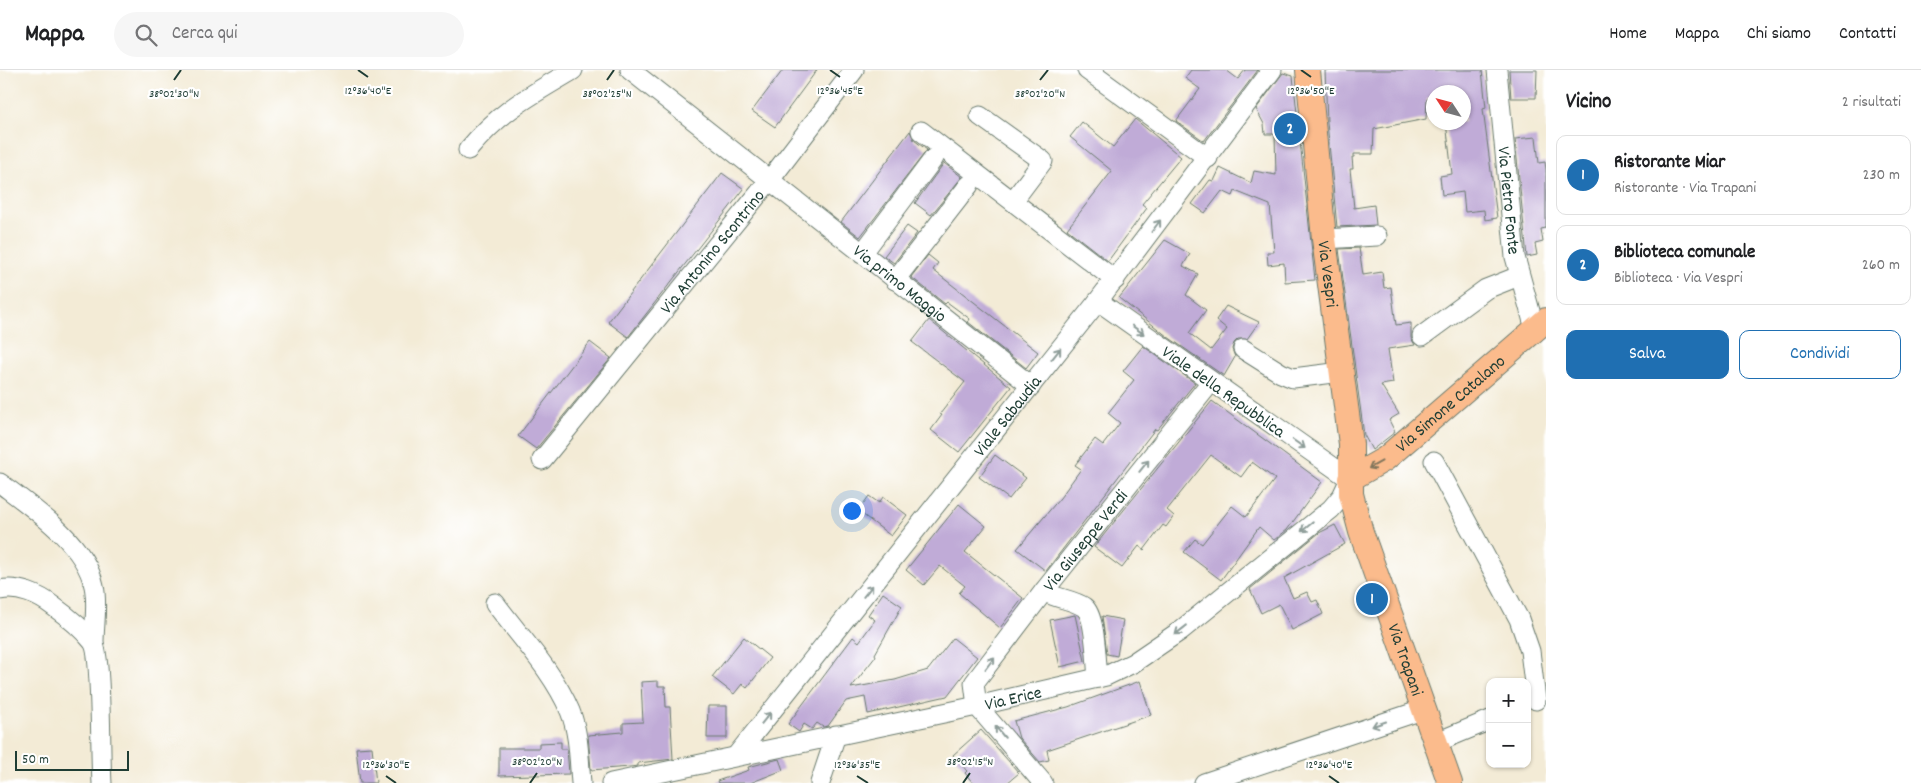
<!DOCTYPE html>
<html lang="it">
<meta charset="utf-8">
<style>
:root{--surface:#fff;--page:#f6f6f6;--text:#202124;--muted:#757577;--line:#e0e0e0;--accent:#1f6fb2}
body{margin:0;font-family:Dekko,sans-serif;background:var(--page);color:var(--text)}
.controls{position:absolute;right:15px;bottom:15px;display:grid;overflow:hidden;border-radius:10px;box-shadow:0 1px 4px #0004}
.controls button{width:45px;height:45px;display:grid;place-items:center;padding:0;border:0;border-bottom:1px solid var(--line);background:var(--surface);color:var(--text);font:25px sans-serif}
.compass{position:absolute;left:1426px;top:15px;width:45px;height:45px;border-radius:50%;background:var(--surface);box-shadow:0 1px 4px #0004;rotate:306deg}
.scale{position:absolute;left:15px;bottom:12px;width:114px;box-sizing:border-box;padding-left:5px;border:2px solid #1f3d34;border-top:0;font-size:14px;line-height:18px;white-space:nowrap;color:#1f3d34;-webkit-text-stroke:4px #fff;paint-order:stroke}
.you{position:absolute;left:851px;top:440px;width:18px;height:18px;margin:-12px;border:4px solid #fff;border-radius:50%;background:#1a73e8;box-shadow:0 0 0 8px #1a73e833}
.badge{display:grid;place-items:center;width:32px;height:32px;border-radius:50%;background:var(--accent);color:#fff;font-size:16px;font-weight:700}
.pin{position:absolute;translate:-50% -50%;border:2px solid #fff;box-shadow:0 1px 5px #0006}
.list{margin:0;padding:0;list-style:none}
h2{display:flex;justify-content:space-between;align-items:center;height:65px;margin:0;padding:0 20px;font-size:21px}
h2 small{font-size:16px;font-weight:400;color:var(--muted)}
.list li{display:grid;grid-template-columns:32px 1fr auto;gap:15px;align-items:center;box-sizing:border-box;height:80px;margin:0 10px 10px;padding:0 10px;border:1px solid var(--line);border-radius:10px}
.list b{display:block;font-size:19px;white-space:nowrap}
.list p{margin:0;font-size:16px;white-space:nowrap;color:var(--muted)}
.list em{font-size:16px;font-style:normal;color:var(--muted)}
.actions{display:flex;gap:10px;padding:15px 20px}
.actions a{flex:1;padding:11px 0;border:1px solid var(--accent);border-radius:10px;text-align:center;font-size:18px;color:var(--accent)}
.actions .main{background:var(--accent);color:#fff}
.icon{flex:none;width:28px;height:28px;fill:none;stroke:currentColor;stroke-width:2;stroke-linecap:round;stroke-linejoin:round}
.map{position:relative;flex:none;width:1546px;height:713px;overflow:hidden}
header{display:flex;align-items:center;gap:30px;box-sizing:border-box;height:70px;padding:0 25px;background:var(--surface);border-bottom:1px solid var(--line)}
header strong{font-size:24px}
nav{display:flex;gap:28px;margin-inline-start:auto;font-size:18px}
.search{width:350px;height:45px;background:var(--page);display:flex;align-items:center;gap:12px;box-sizing:border-box;padding:0 18px;border-radius:28px;color:var(--muted);font-size:19px}
main{display:flex}
aside{flex:1;background:var(--surface)}
.map>svg:first-child{display:block}
</style>
<header>
<strong>Mappa</strong>
<div class="search"><svg class="icon" aria-label="search" viewBox="0 0 24 24"><circle cx="10" cy="10" r="6"/><path d="M15 15l6 6"/></svg>Cerca qui</div>
<nav><a>Home</a><a>Mappa</a><a>Chi siamo</a><a>Contatti</a></nav>
</header>
<main>
<div class="map">
<svg width="1546" height="713" viewBox="0 0 1546 713">
<rect width="100%" height="100%" fill="#fff"/>
<filter id="ink" filterUnits="userSpaceOnUse"><feTurbulence type="fractalNoise" baseFrequency=".02" numOctaves="2"/><feDisplacementMap in="SourceGraphic" scale="10" xChannelSelector="R" yChannelSelector="G"/><feConvolveMatrix kernelMatrix="1 2 1 2 8 2 1 2 1" color-interpolation-filters="sRGB"/></filter>
<filter id="wash" filterUnits="userSpaceOnUse"><feTurbulence type="fractalNoise" baseFrequency=".0096" numOctaves="4" result="noise"/><feDisplacementMap in="SourceGraphic" scale="20" xChannelSelector="R" yChannelSelector="G"/><feGaussianBlur stdDeviation="1.12" result="paint"/><feColorMatrix in="noise" values="0 0 0 0 0 0 0 0 0 0 0 0 0 0 0 0 0 1.4 0 .05"/><feComposite in="paint" operator="in"/></filter>
<g filter="url(#wash)">
<rect width="100%" height="100%" fill="#f3ebd6"/>
<g id="blocks">
<g fill="#c0abd7">
<polygon points="783,0 817,0 775,57 752,41"/>
<polygon points="1191,0 1226,0 1238,9 1245,0 1258,0 1204,71 1176,51 1200,19 1185,8"/>
<polygon points="1325,0 1482,0 1486,38 1483,39 1497,148 1485,150 1484,140 1465,142 1463,122 1442,125 1440,106 1452,104 1446,52 1464,52 1464,22 1434,22 1434,28 1427,29 1426,49 1374,59 1373,84 1354,84 1354,87 1352,87 1353,99 1350,99 1354,138 1374,135 1376,155 1337,157 1327,52"/>
<polygon points="1509,0 1537,0 1536,28 1511,28"/>
<polygon points="1283,3 1293,6 1315,210 1285,212 1284,193 1268,195 1267,182 1274,182 1270,135 1235,121 1233,126 1222,121 1205,143 1192,134 1210,110 1214,111 1220,98 1251,113 1254,101 1276,105 1275,64 1265,64 1264,54 1256,39"/>
<polygon points="1135,49 1181,87 1142,134 1147,138 1108,191 1067,159 1112,101 1070,67 1082,52 1113,77"/>
<polygon points="910,61 914,70 927,80 860,167 841,152"/>
<polygon points="1536,67 1539,93 1545,92 1546,100 1546,158 1541,159 1543,172 1535,174 1537,185 1527,187 1515,69"/>
<polygon points="944,93 962,107 931,145 915,133"/>
<polygon points="722,103 744,119 628,267 608,252"/>
<polygon points="907,156 917,163 894,193 884,186"/>
<polygon points="1165,170 1190,184 1183,196 1198,204 1186,225 1206,240 1189,263 1211,280 1227,259 1216,250 1226,236 1259,252 1247,269 1238,269 1234,273 1232,279 1235,287 1224,306 1168,267 1119,228"/>
<polygon points="1359,178 1363,205 1382,202 1384,218 1391,217 1396,255 1411,253 1411,268 1415,275 1388,279 1393,313 1381,315 1399,344 1389,350 1395,362 1372,380 1364,365 1339,179"/>
<polygon points="928,185 938,193 933,200 1038,282 1026,298 968,252 970,249 947,232 945,234 911,207"/>
<polygon points="929,250 1011,317 959,382 931,360 942,345 940,344 965,312 912,272"/>
<polygon points="590,272 611,288 536,379 518,366"/>
<polygon points="1143,276 1195,313 1157,360 1155,359 1046,501 1017,479 1060,428 1081,399 1075,395 1095,369 1103,375 1120,353 1108,343 1134,310 1123,301"/>
<polygon points="1212,331 1322,412 1287,460 1274,470 1259,457 1221,510 1184,482 1195,469 1202,474 1232,436 1246,447 1275,409 1252,392 1241,407 1211,385 1167,440 1174,446 1166,457 1163,455 1144,480 1139,476 1122,498 1094,477"/>
<polygon points="995,385 1026,408 1009,429 979,407"/>
<polygon points="869,426 879,433 883,427 907,445 891,466 858,441"/>
<polygon points="959,434 986,456 965,482 1023,528 1000,558 959,523 965,516 940,496 924,515 906,500"/>
<polygon points="1335,455 1345,474 1284,508 1293,528 1307,522 1312,532 1317,530 1323,544 1292,560 1279,534 1261,543 1250,519 1319,463"/>
<polygon points="883,523 902,536 875,584 876,586 851,618 895,610 928,600 953,568 977,587 947,626 868,644 865,627 846,631 828,656 823,657 817,653 812,659 804,654 799,662 788,654 853,567 859,572 875,550 868,545"/>
<polygon points="1075,545 1085,591 1060,597 1050,550"/>
<polygon points="1102,546 1123,550 1117,586 1107,584"/>
<polygon points="744,567 770,588 747,618 742,614 734,624 712,607"/>
<polygon points="658,611 658,616 665,616 666,637 670,637 673,689 638,693 638,696 630,697 591,700 588,665 623,662 623,653 643,652 641,612"/>
<polygon points="1140,611 1151,645 1047,680 1049,690 1040,692 1019,668 1014,651 1068,637"/>
<polygon points="708,636 727,636 727,668 707,668"/>
<polygon points="981,660 1019,703 1007,713 973,713 965,703 967,701 953,685"/>
<polygon points="561,672 561,679 567,679 569,704 499,706 499,678 539,678 539,673"/>
<polygon points="372,677 376,713 360,713 356,678"/>
<polygon points="779,689 783,700 750,713 718,713 717,711 749,700 748,697"/>
</g>
</g>
</g>
<g filter="url(#ink)">
<use href="#blocks" fill-opacity="0" stroke="#697a6d" stroke-width="1"/>
<g fill="none" stroke-linecap="round" stroke-linejoin="round">
<g stroke="#697a6d" stroke-width="21">
<g id="minor">
<path id="s1" d="M 630,0 L 1031,316"/>
<polyline points="1087,0 1208,88"/>
<path id="s2" d="M 1497,0 L 1515,187 L 1535,259"/>
<polyline points="980,46 1043,91 1013,131"/>
<polyline points="921,61 1115,210"/>
<path d="M 468,80 C 501,40 530,26 573,0"/>
<polyline points="1324,169 1377,166"/>
<polyline points="862,184 934,88"/>
<polyline points="895,210 969,115"/>
<polyline points="1422,266 1486,219 1519,206"/>
<polyline points="1243,279 1281,303 1293,308 1342,302"/>
<path id="s3" d="M 542,390 L 769,111 L 854,0"/>
<polyline points="1434,391 1519,549 1530,581 1536,630"/>
<path d="M 0,413 C 33,438 85,473 94,516 C 98,534 94,555 94,573"/>
<path d="M 0,520 C 18,516 39,525 53,536 C 67,546 82,558 93,572 C 102,585 100,689 102,713"/>
<path d="M 1044,521 C 1056,529 1072,529 1084,537 C 1096,546 1096,592 1098,608"/>
<path d="M 495,533 C 520,567 553,601 570,641 C 579,663 579,689 581,713"/>
<path id="s4" d="M 977,636 L 974,613 L 1044,521 L 1211,312"/>
<polyline points="977,636 1043,713"/>
<polyline points="1437,672 1490,650"/>
<path id="s5" d="M 736,686 L 1098,231 L 1272,0"/>
<path id="s6" d="M 611,713 L 977,636 L 1106,606 L 1133,593 L 1180,561 L 1331,439 L 1342,426 L 1350,409 L 1098,231"/>
<polyline points="820,713 836,665"/>
<polyline points="1204,713 1425,639"/>
</g>
</g>
<g stroke="#697a6d" stroke-width="26">
<g id="major">
<path id="s7" d="M 1308,0 L 1324,169 L 1351,374 L 1351,424 L 1361,462 L 1450,713"/>
<path id="s8" d="M 1350,409 L 1385,389 L 1546,250"/>
</g>
</g>
<use href="#minor" stroke="#fff" stroke-width="19"/>
<use href="#major" stroke="#fbbb8c" stroke-width="24"/>
</g>
<defs><path id="oneway-shaft" d="M-6 0H5M1.5-3L5.5 0L1.5 3" fill="none" stroke-width="1.6" stroke-linecap="round" stroke-linejoin="round" transform="scale(1.25)"/></defs>
<g stroke="#8f9e9a">
<use href="#oneway-shaft" transform="translate(1156 156) rotate(-53)"/>
<use href="#oneway-shaft" transform="translate(1138 260) rotate(36)"/>
<use href="#oneway-shaft" transform="translate(1056 284) rotate(-52)"/>
<use href="#oneway-shaft" transform="translate(1299 374) rotate(35)"/>
<use href="#oneway-shaft" transform="translate(1144 396) rotate(-51)"/>
<use href="#oneway-shaft" transform="translate(1307 457) rotate(141)"/>
<use href="#oneway-shaft" transform="translate(868 521) rotate(-51)"/>
<use href="#oneway-shaft" transform="translate(1181 560) rotate(142)"/>
<use href="#oneway-shaft" transform="translate(990 593) rotate(-53)"/>
<use href="#oneway-shaft" transform="translate(766 648) rotate(-51)"/>
<use href="#oneway-shaft" transform="translate(1379 654) rotate(161)"/>
<use href="#oneway-shaft" transform="translate(1000 662) rotate(-130)"/>
</g>
<use stroke="#82765c" href="#oneway-shaft" transform="translate(1375 395) rotate(151)"/>
</g>
<path fill="none" stroke="#1f3d34" stroke-width="2" d="M 358,0 L 368,7M 830,0 L 840,7M 1301,0 L 1311,7M 174,10 L 181,0M 607,10 L 614,0M 1040,10 L 1048,0M 386,706 L 396,713M 857,706 L 868,713M 1329,706 L 1339,713M 530,713 L 537,703M 963,713 L 970,703"/>
<g text-anchor="middle" stroke-width="4.5" stroke-linejoin="round" paint-order="stroke">
<g font-size="18" fill="#1f3d34" stroke="#fff">
<text dy="6" stroke="none"><textPath href="#s2" startOffset="131">Via Pietro Fonte</textPath></text>
<text dy="6" stroke="none"><textPath href="#s3" startOffset="269">Via Antonino Scontrino</textPath></text>
<text dy="6" stroke="none"><textPath href="#s7" startOffset="205">Via Vespri</textPath></text>
<text dy="6" stroke="none"><textPath href="#s1" startOffset="344">Via primo Maggio</textPath></text>
<text transform="translate(1224 321) rotate(35)" y="6">Viale della Repubblica</text>
<text dy="6" stroke="none"><textPath href="#s8" startOffset="126">Via Simone Catalano</textPath></text>
<text dy="6" stroke="none"><textPath href="#s5" startOffset="435">Viale Sabaudia</textPath></text>
<text dy="6" stroke="none"><textPath href="#s4" startOffset="204">Via Giuseppe Verdi</textPath></text>
<text dy="6" stroke="none"><textPath href="#s7" startOffset="601">Via Trapani</textPath></text>
<text dy="6" stroke="none"><textPath href="#s6" startOffset="411">Via Erice</textPath></text>
</g>
</g>
<g font-size="12" text-anchor="middle" fill="#1f3d34" stroke="#fff" stroke-width="4.5" stroke-linejoin="round" paint-order="stroke">
<text x="368" y="24">12°36'40"E</text>
<text x="840" y="24">12°36'45"E</text>
<text x="1311" y="24">12°36'50"E</text>
<text x="174" y="27">38°02'30"N</text>
<text x="607" y="27">38°02'25"N</text>
<text x="1040" y="27">38°02'20"N</text>
<text x="537" y="695">38°02'20"N</text>
<text x="970" y="695">38°02'15"N</text>
<text x="386" y="698">12°36'30"E</text>
<text x="857" y="698">12°36'35"E</text>
<text x="1329" y="698">12°36'40"E</text>
</g>
</svg>
<div class="controls">
<button>+</button>
<button>−</button>
</div>
<svg class="compass" viewBox="-18 -18 36 36"><path d="M0-13l5 13h-10z" fill="#e53935"/><path d="M0 13l5-13h-10z" fill="#757577"/></svg>
<div class="scale">50 m</div>
<div class="you"></div>
<div class="pin badge" style="left:1372px;top:529px">1</div>
<div class="pin badge" style="left:1290px;top:59px">2</div>
</div>
<aside>
<h2>Vicino<small>2 risultati</small></h2>
<ul class="list">
<li><span class="badge">1</span><div><b>Ristorante Miar</b><p>Ristorante · Via Trapani</p></div><em>230 m</em></li>
<li><span class="badge">2</span><div><b>Biblioteca comunale</b><p>Biblioteca · Via Vespri</p></div><em>260 m</em></li>
</ul>
<div class="actions"><a class="main">Salva</a><a>Condividi</a></div>
</aside>
</main>
